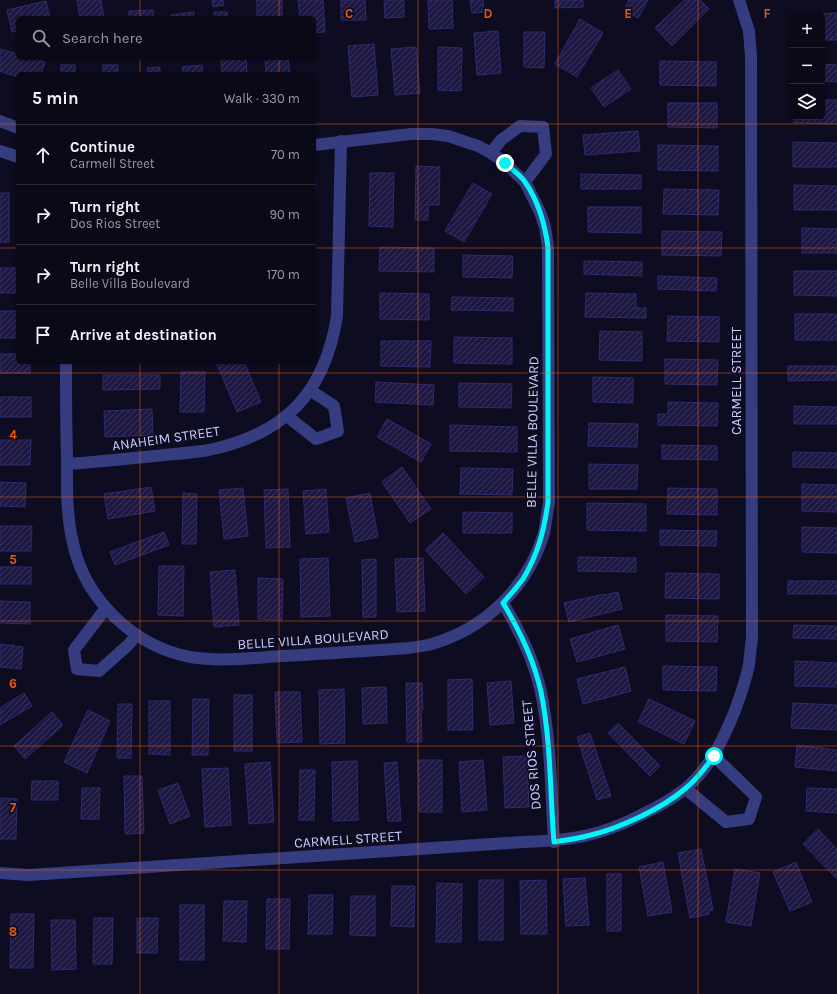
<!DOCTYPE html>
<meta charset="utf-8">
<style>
:root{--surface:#0a0918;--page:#131221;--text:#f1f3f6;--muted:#999aa2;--line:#2a2a37}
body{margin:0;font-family:Karla,sans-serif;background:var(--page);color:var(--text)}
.controls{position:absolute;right:12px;top:12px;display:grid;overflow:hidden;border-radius:6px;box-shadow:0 1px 3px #0004}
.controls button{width:36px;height:36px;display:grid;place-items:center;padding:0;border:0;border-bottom:1px solid var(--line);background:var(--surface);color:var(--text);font:20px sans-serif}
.stop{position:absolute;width:12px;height:12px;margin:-9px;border:3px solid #00f6f3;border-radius:50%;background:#fff}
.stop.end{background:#00f6f3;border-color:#fff;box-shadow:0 1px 4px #0008}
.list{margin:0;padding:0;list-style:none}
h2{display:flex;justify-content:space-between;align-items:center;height:52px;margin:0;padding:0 16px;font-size:17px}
h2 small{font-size:13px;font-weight:400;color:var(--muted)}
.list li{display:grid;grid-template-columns:26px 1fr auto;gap:12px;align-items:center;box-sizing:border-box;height:60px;padding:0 16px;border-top:1px solid var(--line)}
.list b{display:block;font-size:15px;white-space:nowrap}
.list p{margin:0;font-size:13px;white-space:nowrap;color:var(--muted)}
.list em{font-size:13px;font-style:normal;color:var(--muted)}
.icon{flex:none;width:22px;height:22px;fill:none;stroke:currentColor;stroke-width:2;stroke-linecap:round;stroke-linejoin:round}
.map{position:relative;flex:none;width:837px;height:994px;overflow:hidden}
.search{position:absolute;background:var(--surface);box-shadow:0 1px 3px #0004;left:16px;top:16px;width:300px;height:44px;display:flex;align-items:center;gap:10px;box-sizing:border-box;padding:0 14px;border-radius:6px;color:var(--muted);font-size:15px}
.panel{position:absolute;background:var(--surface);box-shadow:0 1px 3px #0004;left:16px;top:72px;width:300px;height:292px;border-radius:6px}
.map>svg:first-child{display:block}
</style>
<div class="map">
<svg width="837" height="994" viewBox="0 0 837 994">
<defs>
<pattern id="building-hatch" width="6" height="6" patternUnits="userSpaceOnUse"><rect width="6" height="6" fill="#1c1841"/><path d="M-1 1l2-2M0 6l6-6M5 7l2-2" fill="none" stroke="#3c385e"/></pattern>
</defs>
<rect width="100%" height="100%" fill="#0d0c20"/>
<g fill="url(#building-hatch)" stroke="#2f2a6e">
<polygon points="77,0 101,0 104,18 80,18"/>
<polygon points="212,0 223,0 224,5 213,7"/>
<rect x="257" y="0" width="25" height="18"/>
<polygon points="298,0 323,0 325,32 314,33 314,18 300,18"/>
<polygon points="341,0 365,0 366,20 341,20"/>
<polygon points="384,0 404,0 404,17 385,18"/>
<polygon points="428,0 452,0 453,28 429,29"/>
<polygon points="470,0 483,0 484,12 472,13"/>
<polygon points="555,0 583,0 583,7 555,8"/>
<polygon points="629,0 648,0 638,18 624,10"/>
<polygon points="684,0 700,0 709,9 672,46 655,28"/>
<polygon points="46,1 50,18 18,18 18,31 12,32 7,10"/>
<polygon points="153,10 153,18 129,18 129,11"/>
<polygon points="194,12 194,18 171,18 171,15"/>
<polygon points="214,12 227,12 228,18 215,18"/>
<polygon points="837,13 837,40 822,40 822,15 798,15"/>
<polygon points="580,19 603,33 577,77 555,64"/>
<polygon points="498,31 501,73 477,75 474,33"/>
<polygon points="524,32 545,32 544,68 524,67"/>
<polygon points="374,44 378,95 352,97 348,46"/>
<polygon points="416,47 420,93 395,95 391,49"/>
<polygon points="438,47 462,48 461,91 438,90"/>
<polygon points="0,49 18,54 18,58 32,58 45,62 41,74 18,74 18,77 0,71"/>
<polygon points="221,58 246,58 247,74 222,74"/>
<polygon points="265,58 288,58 290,74 266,74"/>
<polygon points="660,61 716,62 716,86 660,85"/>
<polygon points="822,64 837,65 837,82 822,81"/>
<rect x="61" y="65" width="14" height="9"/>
<rect x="103" y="65" width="15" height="9"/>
<polygon points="202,65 203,74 183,74 182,67"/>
<polygon points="160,67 160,74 148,74 147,68"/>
<polygon points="618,70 631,89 604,107 591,88"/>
<polygon points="822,100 837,100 837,124 794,123 794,117 822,117"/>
<polygon points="668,103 717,103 717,128 668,127"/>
<polygon points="638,131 640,151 585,155 583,135"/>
<polygon points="793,142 837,143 837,167 793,167"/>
<polygon points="658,145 718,146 718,171 658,170"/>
<polygon points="416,166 440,167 439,205 428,205 428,220 415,220"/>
<polygon points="370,173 394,173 393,227 369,226"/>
<polygon points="581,174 641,175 641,189 581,189"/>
<polygon points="314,179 316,179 315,229 314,229"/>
<polygon points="473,183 492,194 464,242 445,231"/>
<polygon points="794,185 837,186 837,210 794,210"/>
<polygon points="664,189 719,190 718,215 663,214"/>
<rect x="0" y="193" width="9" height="49"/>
<polygon points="588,207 641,207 641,233 588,232"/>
<polygon points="802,228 837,229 837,253 802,253"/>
<polygon points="662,231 722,232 721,256 662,255"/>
<polygon points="380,247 434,248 434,272 379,271"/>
<polygon points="463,255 513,256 512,278 463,277"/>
<polygon points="584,261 642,262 642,276 584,274"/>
<rect x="0" y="268" width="18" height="25"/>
<polygon points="794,271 837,271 837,296 794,295"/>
<polygon points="658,276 717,278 716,291 658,289"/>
<polygon points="380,293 429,294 429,320 380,319"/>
<polygon points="586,293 636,294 636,308 646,308 646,318 585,317"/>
<polygon points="452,297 513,298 513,311 451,310"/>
<rect x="0" y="311" width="18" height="27"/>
<rect x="795" y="314" width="42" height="26"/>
<polygon points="668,316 719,317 719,342 667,341"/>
<polygon points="600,331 642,332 642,361 599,360"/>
<polygon points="454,337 512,338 512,364 454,363"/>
<polygon points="381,341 431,341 430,367 381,366"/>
<polygon points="0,354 18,354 18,362 30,362 30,373 0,373"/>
<polygon points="665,359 718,360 717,385 665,384"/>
<polygon points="216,362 244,362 261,402 237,412"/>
<polygon points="788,366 837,366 837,380 788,381"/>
<polygon points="181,372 205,372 204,412 180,412"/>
<polygon points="103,375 160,375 160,389 103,390"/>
<polygon points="593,377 633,378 633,403 593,402"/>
<polygon points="376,382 434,385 433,405 375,402"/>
<polygon points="459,383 512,384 511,408 459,407"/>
<rect x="0" y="397" width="31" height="20"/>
<polygon points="668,402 718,403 717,426 658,425 658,414 668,414"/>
<polygon points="794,406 837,407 837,424 794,424"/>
<polygon points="152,409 153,435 105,437 104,411"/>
<polygon points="387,419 431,444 421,462 377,437"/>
<polygon points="589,423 638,424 637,447 588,446"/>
<polygon points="450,425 517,427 517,452 450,451"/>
<polygon points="0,440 31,440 30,465 0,465"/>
<polygon points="662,445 717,446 717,460 662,459"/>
<polygon points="793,452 837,453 837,468 793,467"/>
<polygon points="589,464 638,465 637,489 589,489"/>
<polygon points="402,467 431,509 410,523 382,482"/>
<polygon points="461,468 513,469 512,495 460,494"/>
<polygon points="0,482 26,483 25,507 0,506"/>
<polygon points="802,484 837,485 837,512 802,511"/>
<polygon points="151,487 155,511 108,519 104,494"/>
<polygon points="243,488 248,536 224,539 219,490"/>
<polygon points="668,488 717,489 717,515 667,514"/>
<polygon points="288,489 290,547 266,548 264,490"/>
<polygon points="326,489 329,532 306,534 303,491"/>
<polygon points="183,493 197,494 196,544 182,544"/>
<polygon points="370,493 378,537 355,542 346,498"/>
<polygon points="587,503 646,504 646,531 587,530"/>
<polygon points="463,512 512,513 512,533 463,533"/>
<polygon points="0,526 32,526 31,551 0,551"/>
<polygon points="802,527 837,528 837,553 802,552"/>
<polygon points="660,530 717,531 716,546 660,545"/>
<polygon points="164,532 169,545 115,565 110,552"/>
<polygon points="443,533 484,577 466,594 425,550"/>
<polygon points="578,557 636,558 636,572 578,571"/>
<polygon points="328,558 330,616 301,617 300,559"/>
<polygon points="423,558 425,611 397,612 395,559"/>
<polygon points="376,559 376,617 363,617 362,560"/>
<polygon points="159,566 184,566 183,616 158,615"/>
<rect x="0" y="567" width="31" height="17"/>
<polygon points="235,570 239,625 214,627 210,572"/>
<polygon points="666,573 719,574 719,599 665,598"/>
<polygon points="258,578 283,579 282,620 258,619"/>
<rect x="788" y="581" width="49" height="13"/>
<polygon points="618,592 622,609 569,622 564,603 604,594 605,595"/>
<polygon points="0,601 30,602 30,624 0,623"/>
<polygon points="666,615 718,616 717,642 666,641"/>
<polygon points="618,625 625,649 577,662 570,639"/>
<polygon points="794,625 837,626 837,639 793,638"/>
<polygon points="0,644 23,647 21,669 0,667"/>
<polygon points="795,661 837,663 837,687 795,686"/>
<polygon points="663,666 717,667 716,691 663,690"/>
<polygon points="625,667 631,691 583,704 577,679"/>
<polygon points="472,679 473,730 448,730 448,680"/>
<polygon points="511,681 514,723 490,725 487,683"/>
<polygon points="406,683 422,683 423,710 421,710 422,742 407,742"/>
<polygon points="386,687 387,723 363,724 362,688"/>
<polygon points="344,689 345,743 320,744 319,690"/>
<polygon points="275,692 300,692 302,742 277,743"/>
<polygon points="24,693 32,706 0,725 0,708"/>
<rect x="234" y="695" width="18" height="56"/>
<polygon points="193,699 209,699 208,755 192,755"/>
<polygon points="649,699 695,721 684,744 638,722"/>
<polygon points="149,701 170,701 170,755 149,754"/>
<polygon points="793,703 837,705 837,730 791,728"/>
<polygon points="118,704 132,704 131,758 117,758"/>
<polygon points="88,710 110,721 87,773 64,762"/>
<polygon points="52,712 63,725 25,759 14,746"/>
<polygon points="618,723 660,766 650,776 608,733"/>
<polygon points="590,733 611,796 597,800 577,737"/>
<polygon points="797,745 837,750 837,771 795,767"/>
<polygon points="527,756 529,807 505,808 503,757"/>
<polygon points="418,760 442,760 442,812 419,812"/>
<polygon points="483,760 487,810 462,812 459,762"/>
<polygon points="357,761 358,820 333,821 332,762"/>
<polygon points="270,762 274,822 249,824 245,764"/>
<polygon points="397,762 401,821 388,821 384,763"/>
<polygon points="228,768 231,825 205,827 202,769"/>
<polygon points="300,770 315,770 314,820 299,820"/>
<polygon points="124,776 142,776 144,833 125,834"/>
<polygon points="32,781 58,781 58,800 31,800"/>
<polygon points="178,783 190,816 170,824 158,790"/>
<polygon points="82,788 100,788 99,819 81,819"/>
<polygon points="807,788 837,789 837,813 806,811"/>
<polygon points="0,798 17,799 16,839 0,839"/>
<polygon points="818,829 837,849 837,879 803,844"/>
<polygon points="701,849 713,910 708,911 709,914 690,918 678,853"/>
<polygon points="663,862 672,912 648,916 639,867"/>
<polygon points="796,862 812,902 790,911 773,872"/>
<polygon points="735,869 760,873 751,926 726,922"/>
<rect x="607" y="874" width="14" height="57"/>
<polygon points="585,878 589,925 566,926 563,879"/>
<rect x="479" y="880" width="24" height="60"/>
<polygon points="546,880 547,934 521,934 520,881"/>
<polygon points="437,883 462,884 461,942 436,942"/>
<polygon points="392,886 415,886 414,927 391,926"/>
<polygon points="309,895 333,895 332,934 308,934"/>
<polygon points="351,896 375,896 375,936 350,935"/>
<polygon points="267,899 290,899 289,949 266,949"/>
<polygon points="224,901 247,901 246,942 223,941"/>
<rect x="180" y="905" width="24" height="55"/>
<polygon points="11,914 34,914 33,968 10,968"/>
<polygon points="94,918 113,918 112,964 93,964"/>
<polygon points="137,918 158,918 157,953 137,953"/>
<polygon points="51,920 75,920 76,969 52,970"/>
</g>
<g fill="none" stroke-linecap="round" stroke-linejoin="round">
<g stroke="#363c80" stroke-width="12">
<polyline points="0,121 18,128"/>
<polyline points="0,151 18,157"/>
<polyline points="491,153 501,140 520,126 543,127 546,154 525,182"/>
<path d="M 66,362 C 66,393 66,425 67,456 C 67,485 66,515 73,543 C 85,600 134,646 190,657 C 220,662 251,658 281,656 C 323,654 366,651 408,648 C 416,647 424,646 432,644 C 486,628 528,587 544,533 C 546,523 547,512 549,503 L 548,247 L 545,227 L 540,212 L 525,182 L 505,163 L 491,153 L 478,146 L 448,136 L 432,134 L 411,134 L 314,145"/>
<polyline points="287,416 316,439 338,431 334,406 310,390"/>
<path d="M 67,464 C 96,462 125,459 154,456 C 172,454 191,453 209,450 C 285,434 325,393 337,316 L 341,141"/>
<path d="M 503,603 C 520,631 534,660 541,692 C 551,741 551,792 554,842"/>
<polyline points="106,608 74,650 77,669 99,671 127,646 137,635"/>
<polyline points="686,789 726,822 749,819 756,797 714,756"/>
<path d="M 0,873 L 29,875 L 523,842 C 570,841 601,836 643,814 C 658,807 672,799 685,789 C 709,769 722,742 734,713 C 740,697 746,681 749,664 C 750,655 751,646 752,637 L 751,57 L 749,31 L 739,0"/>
</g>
</g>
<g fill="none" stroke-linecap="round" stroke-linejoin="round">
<path stroke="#00f6f3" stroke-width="5" d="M 505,163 C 511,169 521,175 525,182 C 539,202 545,225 548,247 L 548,502 C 544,531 538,554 523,579 C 517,587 510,595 503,603 C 520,631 534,660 541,692 C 551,741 550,792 554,842 C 565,840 576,839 587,836 C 618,829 662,809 686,788 C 697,779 706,767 714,756"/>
</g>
<path fill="none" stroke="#e8590c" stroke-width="1" stroke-opacity="0.55" d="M 140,0 L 140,18M 279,0 L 279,18M 418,0 L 418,994M 558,0 L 558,994M 698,0 L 698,994M 140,58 L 140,74M 279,58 L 279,74M 0,124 L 18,124M 314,124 L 837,124M 0,248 L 18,248M 314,248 L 837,248M 140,362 L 140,994M 279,362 L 279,994M 0,373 L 837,373M 0,497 L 837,497M 0,621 L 837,621M 0,746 L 837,746M 0,870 L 837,870"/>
<g text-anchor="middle" stroke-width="3.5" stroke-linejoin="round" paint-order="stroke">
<g font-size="14" fill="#cbcbff" stroke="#0d0c20">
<text transform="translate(736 381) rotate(-90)" y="5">CARMELL STREET</text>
<text transform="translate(532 432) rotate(-89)" y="5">BELLE VILLA BOULEVARD</text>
<text transform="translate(166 438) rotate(-8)" y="5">ANAHEIM STREET</text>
<text transform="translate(313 639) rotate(-4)" y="5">BELLE VILLA BOULEVARD</text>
<text transform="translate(531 755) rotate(-95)" y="5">DOS RIOS STREET</text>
<text transform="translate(348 839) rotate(-4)" y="5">CARMELL STREET</text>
</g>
</g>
<g font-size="13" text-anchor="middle" font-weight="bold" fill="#e8590c" stroke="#0d0c20" stroke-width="3.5" stroke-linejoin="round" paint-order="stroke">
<text x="349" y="18">C</text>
<text x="488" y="18">D</text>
<text x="628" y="18">E</text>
<text x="767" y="18">F</text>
<text x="13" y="439">4</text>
<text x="13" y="564">5</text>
<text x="13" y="688">6</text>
<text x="13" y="812">7</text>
<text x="13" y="936">8</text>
</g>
</svg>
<div class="controls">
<button>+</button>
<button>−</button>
<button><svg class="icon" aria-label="layers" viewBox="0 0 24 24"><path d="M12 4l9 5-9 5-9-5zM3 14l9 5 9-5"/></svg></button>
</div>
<div class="stop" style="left:714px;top:756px"></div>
<div class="stop end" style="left:505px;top:163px"></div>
<div class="search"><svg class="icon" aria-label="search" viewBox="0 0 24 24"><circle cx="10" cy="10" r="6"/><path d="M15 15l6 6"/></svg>Search here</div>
<section class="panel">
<h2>5 min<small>Walk · 330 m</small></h2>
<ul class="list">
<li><svg class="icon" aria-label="ahead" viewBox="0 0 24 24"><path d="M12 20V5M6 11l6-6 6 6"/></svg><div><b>Continue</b><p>Carmell Street</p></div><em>70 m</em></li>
<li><svg class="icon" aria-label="right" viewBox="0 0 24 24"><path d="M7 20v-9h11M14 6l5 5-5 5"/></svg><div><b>Turn right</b><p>Dos Rios Street</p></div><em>90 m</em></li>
<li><svg class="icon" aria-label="right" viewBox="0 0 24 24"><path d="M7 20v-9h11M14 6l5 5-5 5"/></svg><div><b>Turn right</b><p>Belle Villa Boulevard</p></div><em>170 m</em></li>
<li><svg class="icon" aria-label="arrive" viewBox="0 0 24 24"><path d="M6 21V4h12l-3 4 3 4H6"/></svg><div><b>Arrive at destination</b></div></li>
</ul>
</section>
</div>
